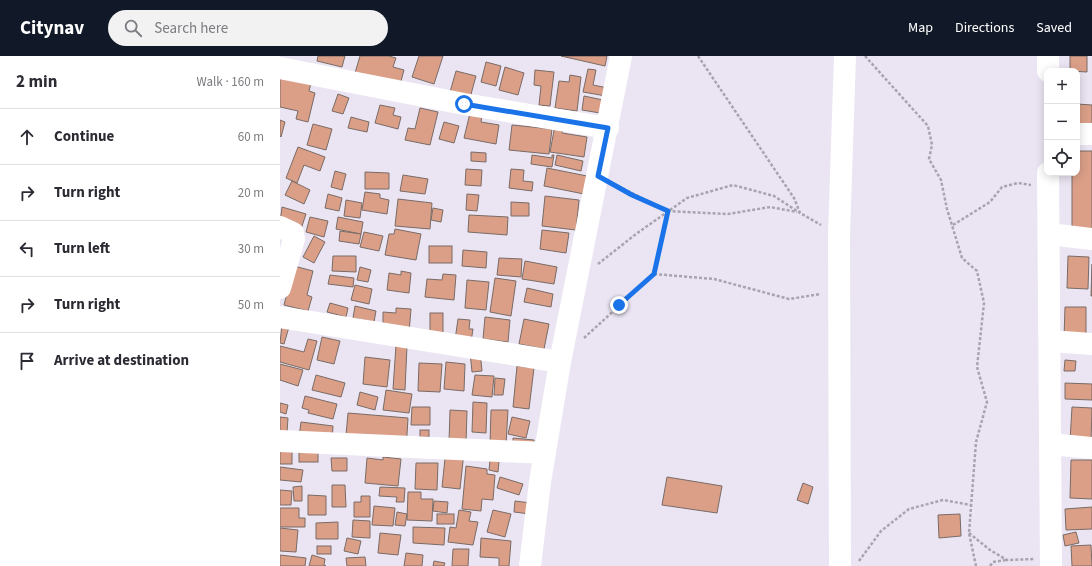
<!DOCTYPE html>
<meta charset="utf-8">
<style>
:root{--surface:#fff;--page:#f2f2f3;--text:#2b2b33;--muted:#7c7c81;--line:#e1e1e2;--accent:#111827}
body{margin:0;font-family:"Source Sans 3",sans-serif;background:var(--page);color:var(--text)}
.controls{position:absolute;right:12px;top:12px;display:grid;overflow:hidden;border-radius:8px;box-shadow:0 2px 10px #0003}
.controls button{width:36px;height:36px;display:grid;place-items:center;padding:0;border:0;border-bottom:1px solid var(--line);background:var(--surface);color:var(--text);font:20px sans-serif}
.stop{position:absolute;width:12px;height:12px;margin:-9px;border:3px solid #1a73e8;border-radius:50%;background:#fff}
.stop.end{background:#1a73e8;border-color:#fff;box-shadow:0 1px 4px #0008}
.list{margin:0;padding:0;list-style:none}
h2{display:flex;justify-content:space-between;align-items:center;height:52px;margin:0;padding:0 16px;font-size:17px}
h2 small{font-size:13px;font-weight:400;color:var(--muted)}
.list li{display:grid;grid-template-columns:26px 1fr auto;gap:12px;align-items:center;box-sizing:border-box;height:56px;padding:0 16px;border-top:1px solid var(--line)}
.list b{display:block;font-size:15px;white-space:nowrap}
.list em{font-size:13px;font-style:normal;color:var(--muted)}
.icon{flex:none;width:22px;height:22px;fill:none;stroke:currentColor;stroke-width:2;stroke-linecap:round;stroke-linejoin:round}
.map{position:relative;flex:none;width:812px;height:510px;overflow:hidden}
header{display:flex;align-items:center;gap:24px;box-sizing:border-box;height:56px;padding:0 20px;background:var(--accent);color:#fff}
header strong{font-size:19px}
nav{display:flex;gap:22px;margin-inline-start:auto;font-size:14px}
.search{width:280px;height:36px;background:var(--page);display:flex;align-items:center;gap:10px;box-sizing:border-box;padding:0 14px;border-radius:22px;color:var(--muted);font-size:15px}
main{display:flex}
aside{flex:1;background:var(--surface)}
.map>svg:first-child{display:block}
</style>
<header>
<strong>Citynav</strong>
<div class="search"><svg class="icon" aria-label="search" viewBox="0 0 24 24"><circle cx="10" cy="10" r="6"/><path d="M15 15l6 6"/></svg>Search here</div>
<nav><a>Map</a><a>Directions</a><a>Saved</a></nav>
</header>
<main>
<aside>
<h2>2 min<small>Walk · 160 m</small></h2>
<ul class="list">
<li><svg class="icon" aria-label="ahead" viewBox="0 0 24 24"><path d="M12 20V5M6 11l6-6 6 6"/></svg><div><b>Continue</b></div><em>60 m</em></li>
<li><svg class="icon" aria-label="right" viewBox="0 0 24 24"><path d="M7 20v-9h11M14 6l5 5-5 5"/></svg><div><b>Turn right</b></div><em>20 m</em></li>
<li><svg class="icon" aria-label="left" viewBox="0 0 24 24"><path d="M17 20v-9H6M10 6l-5 5 5 5"/></svg><div><b>Turn left</b></div><em>30 m</em></li>
<li><svg class="icon" aria-label="right" viewBox="0 0 24 24"><path d="M7 20v-9h11M14 6l5 5-5 5"/></svg><div><b>Turn right</b></div><em>50 m</em></li>
<li><svg class="icon" aria-label="arrive" viewBox="0 0 24 24"><path d="M6 21V4h12l-3 4 3 4H6"/></svg><div><b>Arrive at destination</b></div></li>
</ul>
</aside>
<div class="map">
<svg width="812" height="510" viewBox="0 0 812 510">
<rect width="100%" height="100%" fill="#ebe5f3"/>
<g fill="#db9f88" stroke="#796b66">
<polygon points="38,0 65,0 62,11 37,5"/>
<polygon points="80,0 109,0 116,2 113,11 124,14 120,29 75,17"/>
<polygon points="139,0 163,0 154,28 132,21"/>
<polygon points="281,0 327,0 325,10"/>
<polygon points="790,0 807,0 807,16 790,15"/>
<polygon points="206,6 221,10 216,30 201,26"/>
<polygon points="225,11 244,17 238,39 219,34"/>
<polygon points="308,13 316,14 313,29 328,32 326,40 303,36"/>
<polygon points="255,14 274,16 270,50 259,49 261,30 254,29"/>
<polygon points="176,15 196,20 190,42 170,36"/>
<polygon points="0,19 31,27 29,35 35,37 28,66 16,63 18,55 0,51"/>
<polygon points="290,19 301,21 297,55 275,52 279,25 289,26"/>
<polygon points="58,38 69,42 63,58 52,55"/>
<polygon points="304,40 328,45 326,58 302,54"/>
<polygon points="797,48 812,49 812,77 797,77"/>
<polygon points="100,49 115,52 113,59 121,61 118,73 95,67"/>
<polygon points="140,52 158,56 150,89 125,84 128,72 135,73"/>
<polygon points="190,57 202,59 201,66 219,69 216,88 184,82"/>
<polygon points="71,61 89,66 87,76 68,72"/>
<polygon points="0,64 5,66 1,81 0,80"/>
<polygon points="164,66 179,70 174,87 159,83"/>
<polygon points="33,68 52,73 46,94 27,89"/>
<polygon points="232,69 272,73 269,98 229,94"/>
<polygon points="275,69 283,70 282,77 307,81 304,101 270,96"/>
<polygon points="18,91 45,101 40,115 24,109 17,127 6,122"/>
<polygon points="797,95 812,95 812,174 792,174 792,117 797,117"/>
<polygon points="191,96 206,97 206,106 191,105"/>
<polygon points="252,99 272,102 272,99 274,99 272,111 251,108"/>
<polygon points="277,99 303,105 301,115 275,109"/>
<polygon points="267,112 307,120 304,138 264,130"/>
<polygon points="186,113 202,114 201,130 185,129"/>
<polygon points="231,113 244,114 243,125 253,126 252,135 229,132"/>
<polygon points="55,115 66,118 62,134 51,131"/>
<polygon points="85,116 109,117 109,133 85,133"/>
<polygon points="123,119 148,123 145,138 120,135"/>
<polygon points="12,125 30,134 24,148 5,139"/>
<polygon points="85,136 100,138 100,142 109,144 107,158 82,154"/>
<polygon points="48,138 62,142 59,155 45,152"/>
<polygon points="187,138 199,139 197,155 186,154"/>
<polygon points="265,140 299,144 296,174 262,170"/>
<polygon points="118,143 152,147 150,173 115,170"/>
<polygon points="66,144 82,147 80,162 64,160"/>
<polygon points="231,146 249,147 249,160 231,160"/>
<polygon points="2,151 26,158 21,173 0,167"/>
<polygon points="153,152 163,154 161,166 151,164"/>
<polygon points="189,159 228,161 227,179 188,176"/>
<polygon points="30,161 48,165 44,181 26,176"/>
<polygon points="58,161 83,166 81,178 56,173"/>
<polygon points="115,173 141,178 136,204 105,199 109,178 114,178"/>
<polygon points="262,174 289,177 286,197 260,193"/>
<polygon points="60,175 81,178 79,188 59,185"/>
<polygon points="84,176 103,180 99,195 80,191"/>
<polygon points="34,180 45,186 34,207 23,201"/>
<rect x="149" y="190" width="23" height="17"/>
<polygon points="183,194 207,196 206,212 182,210"/>
<polygon points="53,200 76,200 76,216 52,215"/>
<polygon points="788,200 809,201 808,233 787,232"/>
<polygon points="219,202 242,203 241,221 217,219"/>
<polygon points="245,205 277,211 274,228 242,223"/>
<polygon points="812,208 812,240 811,240"/>
<polygon points="14,210 33,215 27,239 32,241 28,255 4,249"/>
<polygon points="80,211 91,214 88,226 77,224"/>
<polygon points="121,215 131,217 129,237 107,234 109,217 121,219"/>
<polygon points="163,218 176,219 174,244 145,241 147,223 162,224"/>
<polygon points="50,219 74,222 73,231 48,228"/>
<polygon points="215,222 236,225 231,260 210,256"/>
<polygon points="187,224 209,226 206,254 185,252"/>
<polygon points="75,229 92,233 89,248 71,244"/>
<polygon points="247,232 273,238 271,251 244,246"/>
<polygon points="50,247 68,252 66,261 47,256"/>
<polygon points="75,250 96,255 94,266 73,262"/>
<polygon points="785,251 806,251 806,282 784,282"/>
<polygon points="116,252 131,253 129,277 103,271 103,256 116,257"/>
<rect x="150" y="257" width="13" height="20"/>
<polygon points="205,261 230,264 228,286 203,283"/>
<polygon points="178,263 190,264 189,273 193,273 191,286 175,284"/>
<polygon points="244,263 269,268 264,293 239,288"/>
<polygon points="2,269 9,271 4,288 0,287"/>
<polygon points="42,281 60,285 54,308 37,304"/>
<polygon points="28,283 37,285 29,314 0,306 0,290 24,296"/>
<polygon points="116,289 127,290 125,334 113,333"/>
<polygon points="200,295 202,315 192,316 190,296"/>
<polygon points="85,301 110,304 107,331 83,328"/>
<polygon points="785,304 796,305 795,315 784,315"/>
<polygon points="166,306 185,308 184,335 164,333"/>
<polygon points="139,307 162,308 160,336 138,335"/>
<polygon points="0,308 23,314 18,330 0,324"/>
<polygon points="237,310 254,312 249,353 233,351"/>
<polygon points="36,319 65,327 61,341 32,334"/>
<polygon points="195,319 214,320 212,341 192,339"/>
<polygon points="215,322 225,323 223,339 214,339"/>
<polygon points="785,327 812,328 812,344 785,343"/>
<polygon points="106,334 132,338 129,357 103,354"/>
<polygon points="80,336 98,341 95,354 77,349"/>
<polygon points="25,340 57,348 53,363 28,357 29,354 22,352"/>
<polygon points="193,346 207,347 206,377 192,376"/>
<polygon points="0,347 8,349 6,358 0,356"/>
<polygon points="132,351 150,351 150,369 131,369"/>
<polygon points="792,351 812,352 811,386 790,385"/>
<polygon points="170,354 187,355 186,387 169,386"/>
<polygon points="211,354 228,354 226,389 210,388"/>
<polygon points="68,357 128,362 126,395 65,390"/>
<polygon points="0,361 8,362 7,376 0,376"/>
<polygon points="232,361 250,365 246,382 228,378"/>
<polygon points="21,366 53,370 52,385 19,381"/>
<rect x="140" y="374" width="9" height="7"/>
<polygon points="233,382 254,384 253,393 233,392"/>
<rect x="0" y="383" width="12" height="25"/>
<rect x="19" y="389" width="19" height="17"/>
<polygon points="166,393 184,396 180,433 162,431"/>
<polygon points="103,401 121,403 118,430 85,427 87,402 103,404"/>
<polygon points="51,402 67,402 67,415 52,415"/>
<polygon points="210,404 219,405 218,416 209,414"/>
<polygon points="791,404 812,404 812,443 790,442"/>
<polygon points="136,407 158,407 157,434 135,433"/>
<polygon points="186,410 207,413 207,418 215,419 213,444 202,443 201,455 182,453"/>
<polygon points="0,411 23,414 21,426 0,424"/>
<polygon points="220,421 243,428 239,439 217,432"/>
<polygon points="387,421 442,430 437,457 382,449"/>
<polygon points="523,427 533,431 528,448 517,444"/>
<polygon points="52,429 65,429 66,451 52,451"/>
<polygon points="22,430 22,445 14,445 13,431"/>
<polygon points="100,431 125,432 124,446 116,446 117,441 99,440"/>
<polygon points="0,434 12,435 11,449 0,449"/>
<polygon points="128,436 141,436 141,443 153,443 152,465 127,464"/>
<polygon points="28,439 46,440 46,459 28,459"/>
<polygon points="81,440 90,440 90,461 74,461 74,446 81,446"/>
<polygon points="154,445 168,446 167,457 153,455"/>
<polygon points="235,445 251,447 250,458 234,456"/>
<polygon points="94,450 115,452 113,470 92,469"/>
<polygon points="812,451 812,473 786,474 785,453"/>
<polygon points="0,452 19,452 19,462 25,462 25,471 0,471"/>
<polygon points="179,454 191,456 189,465 198,466 193,489 168,486 170,471 176,472"/>
<polygon points="213,454 231,458 225,481 207,476"/>
<polygon points="117,456 127,458 125,470 115,469"/>
<rect x="157" y="458" width="17" height="10"/>
<polygon points="680,458 681,480 659,482 658,459"/>
<polygon points="73,464 90,465 90,482 72,481"/>
<polygon points="58,466 58,483 36,483 36,467"/>
<polygon points="133,471 165,472 164,489 133,487"/>
<polygon points="0,472 18,474 16,496 0,495"/>
<polygon points="796,476 799,487 785,490 783,479"/>
<polygon points="100,477 121,479 118,499 98,497"/>
<polygon points="67,482 81,485 78,498 64,495"/>
<polygon points="201,482 231,485 229,510 219,510 219,502 200,501"/>
<polygon points="811,489 812,510 792,510 791,490"/>
<rect x="37" y="490" width="14" height="8"/>
<polygon points="173,493 189,493 188,510 172,510"/>
<polygon points="126,497 143,499 142,510 124,510"/>
<polygon points="0,499 26,502 25,510 0,510"/>
<polygon points="32,499 45,503 44,509 46,510 29,510"/>
<polygon points="85,501 86,510 67,510 66,502"/>
<polygon points="154,505 165,507 164,510 153,510"/>
</g>
<g fill="none" stroke-linecap="round" stroke-linejoin="round">
<g stroke="#a8a4af" stroke-width="2.5" stroke-dasharray="3 2" stroke-linecap="butt">
<polyline points="418,0 514,142 520,157 541,169"/>
<polyline points="585,0 648,70 652,89 649,103 661,124 667,153 682,202 697,215 704,247 697,311 707,346 696,386 689,477 696,510"/>
<polyline points="334,128 388,155 448,158 490,151 517,156"/>
<polyline points="673,169 710,146 722,131 738,127 751,129"/>
<polyline points="318,208 356,178 407,142 453,129 494,140 520,157"/>
<polyline points="374,218 388,156"/>
<polyline points="304,282 374,218 434,223 509,243 541,238"/>
<polyline points="689,477 710,494 727,504 754,503"/>
<polyline points="579,505 601,475 629,453 663,444 691,449"/>
<polyline points="710,510 713,506 726,504"/>
</g>
<g stroke="#fff" stroke-width="22">
<polyline points="0,12 184,48 328,72"/>
<polyline points="768,15 768,0"/>
<polyline points="797,78 812,78"/>
<polyline points="768,117 771,510"/>
<polyline points="0,171 13,177 14,183 0,232"/>
<polyline points="769,178 812,183"/>
<polyline points="0,261 280,306"/>
<polyline points="770,285 812,288"/>
<polyline points="0,385 265,397"/>
<polyline points="770,388 812,392"/>
<polyline points="250,510 260,426 280,306 341,0"/>
<polyline points="560,510 559,179 565,0"/>
</g>
</g>
<g fill="none" stroke-linecap="round" stroke-linejoin="round">
<polyline stroke="#1a73e8" stroke-width="5" points="184,48 328,72 318,120 352,139 388,155 374,218 339,249"/>
</g>
</svg>
<div class="controls">
<button>+</button>
<button>−</button>
<button><svg class="icon" aria-label="locate" viewBox="0 0 24 24"><circle cx="12" cy="12" r="6"/><path d="M12 2v4M12 18v4M2 12h4M18 12h4"/></svg></button>
</div>
<div class="stop" style="left:184px;top:48px"></div>
<div class="stop end" style="left:339px;top:249px"></div>
</div>
</main>
